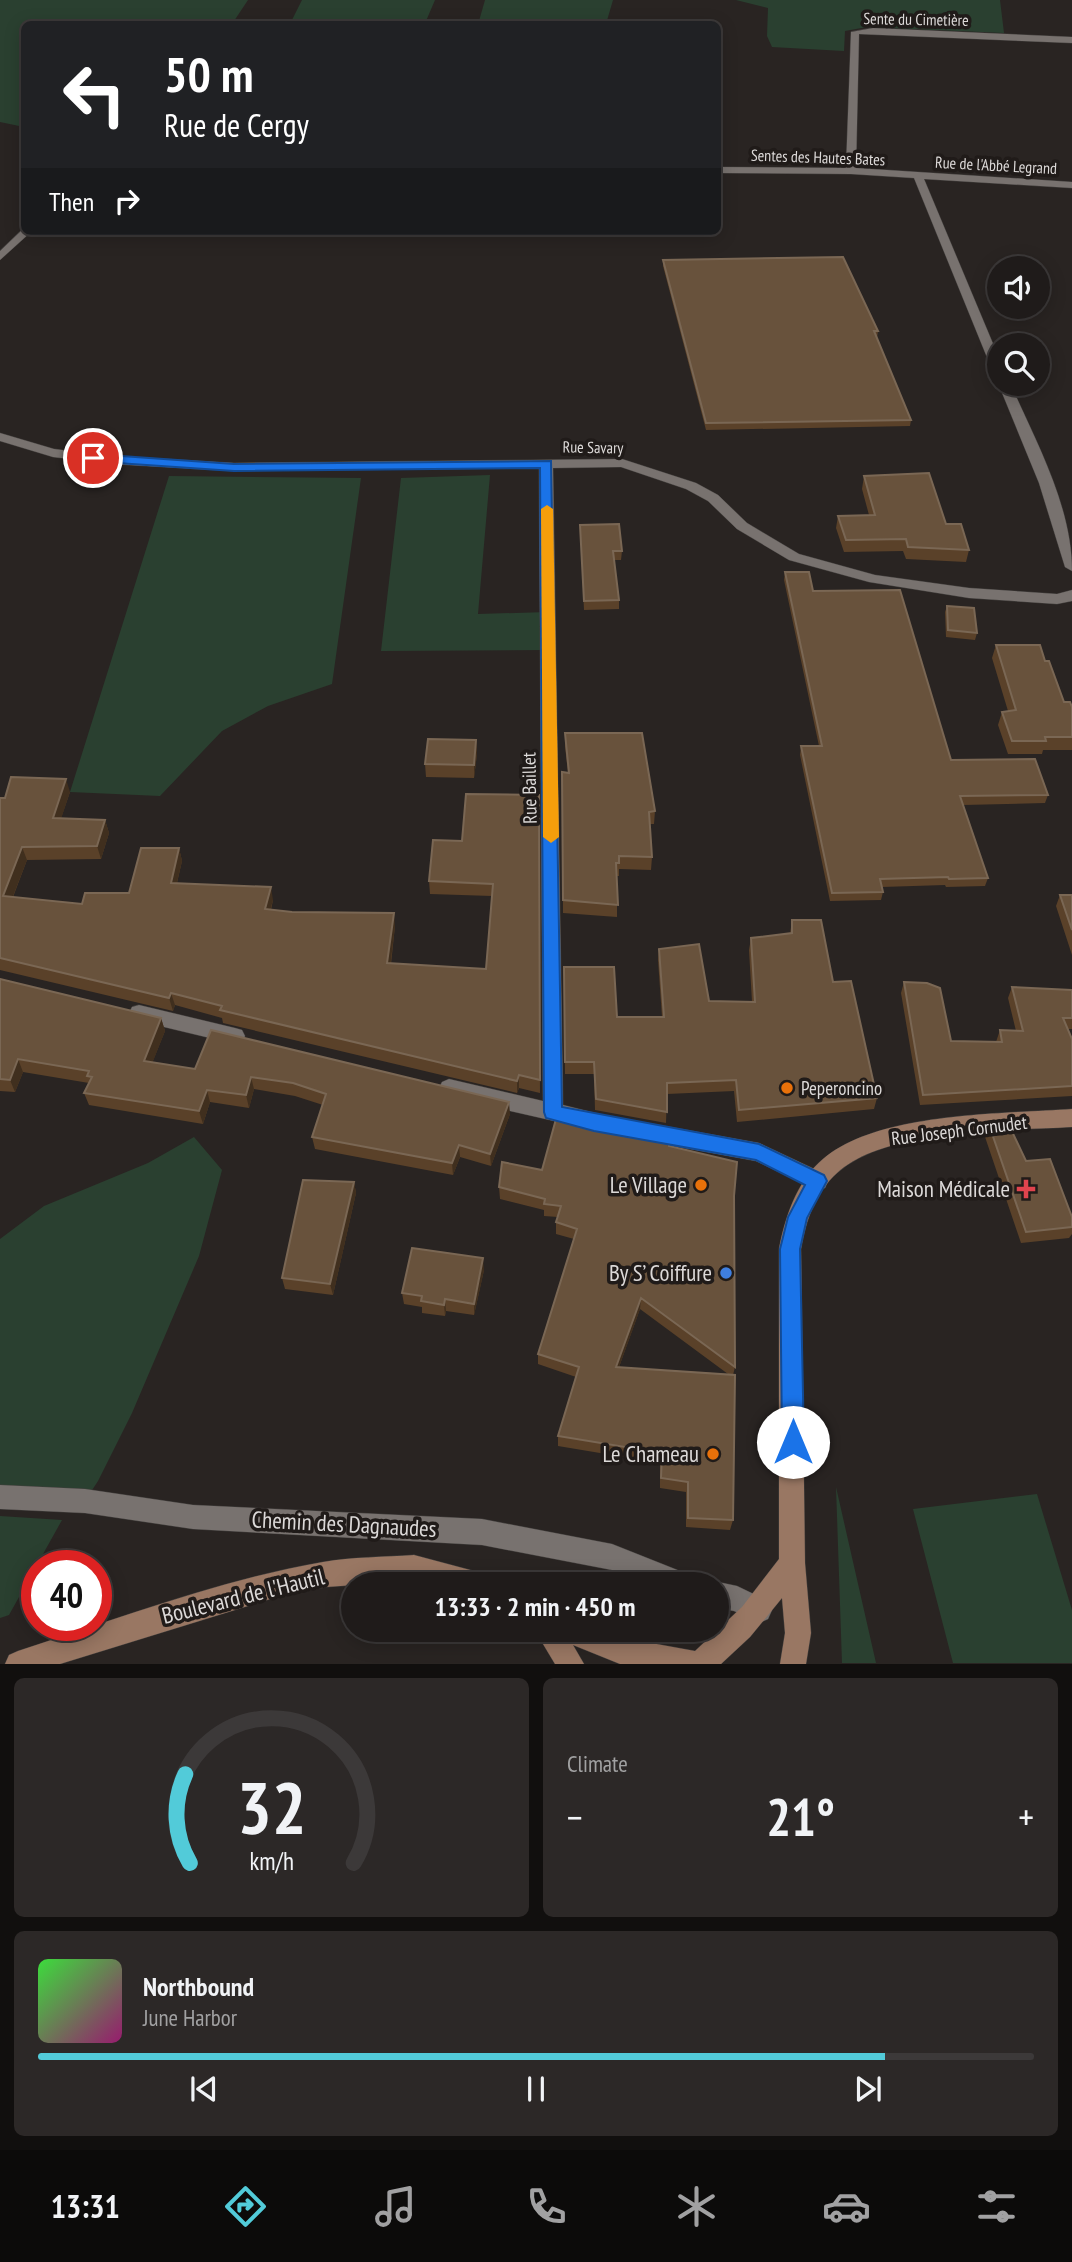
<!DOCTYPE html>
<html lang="en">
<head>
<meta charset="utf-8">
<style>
	:root { --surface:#1f1b1a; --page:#2c2827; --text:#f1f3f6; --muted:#a1a1a2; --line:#3c3939; --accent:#52cbd9 }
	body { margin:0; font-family:"PT Sans Narrow",sans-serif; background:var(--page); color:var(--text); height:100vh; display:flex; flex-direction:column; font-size:26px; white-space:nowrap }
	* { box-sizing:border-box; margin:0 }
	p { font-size:23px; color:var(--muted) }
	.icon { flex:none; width:38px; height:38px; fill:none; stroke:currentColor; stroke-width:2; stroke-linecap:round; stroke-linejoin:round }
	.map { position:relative; height:1664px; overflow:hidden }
	.side { display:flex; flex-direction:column; gap:14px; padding:14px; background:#110f0e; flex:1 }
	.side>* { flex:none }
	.top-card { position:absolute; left:21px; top:21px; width:700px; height:214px; border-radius:10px; box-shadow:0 4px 18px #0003,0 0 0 2px var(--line); background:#202124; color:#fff; overflow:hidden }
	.fabs { position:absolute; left:987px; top:256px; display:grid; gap:14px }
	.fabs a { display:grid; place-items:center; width:63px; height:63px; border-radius:50%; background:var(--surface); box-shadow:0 4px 18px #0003,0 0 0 2px var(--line); font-size:35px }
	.speed { position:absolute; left:21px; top:1550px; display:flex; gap:14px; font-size:35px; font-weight:700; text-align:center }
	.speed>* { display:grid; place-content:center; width:91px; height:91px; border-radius:50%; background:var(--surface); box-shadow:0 4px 18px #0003,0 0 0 2px var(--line); line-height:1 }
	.speed .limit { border:10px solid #d22; background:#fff; color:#111 }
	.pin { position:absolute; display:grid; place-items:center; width:60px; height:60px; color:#fff; margin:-30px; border:4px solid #fff; border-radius:50%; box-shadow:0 2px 7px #0007 }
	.me { position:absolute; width:77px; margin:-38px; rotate:0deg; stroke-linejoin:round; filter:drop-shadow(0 0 5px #0008) }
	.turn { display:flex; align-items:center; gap:24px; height:147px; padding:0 28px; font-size:32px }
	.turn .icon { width:91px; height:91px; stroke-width:2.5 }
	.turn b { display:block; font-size:49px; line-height:60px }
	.then { display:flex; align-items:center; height:66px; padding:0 28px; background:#0003; gap:14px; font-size:26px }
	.big { font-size:52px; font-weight:800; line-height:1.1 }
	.side .tile { flex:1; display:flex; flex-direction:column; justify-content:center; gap:10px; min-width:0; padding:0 24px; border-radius:10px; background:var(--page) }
	.side .dial { align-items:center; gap:0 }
	.dial svg { height:182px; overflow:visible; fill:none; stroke:var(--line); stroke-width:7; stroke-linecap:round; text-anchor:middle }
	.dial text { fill:var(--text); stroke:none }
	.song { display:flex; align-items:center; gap:21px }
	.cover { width:84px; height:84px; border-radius:10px; background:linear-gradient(135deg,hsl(120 70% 55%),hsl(320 70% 35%)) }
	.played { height:7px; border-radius:4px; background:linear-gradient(90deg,var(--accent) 85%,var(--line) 85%) }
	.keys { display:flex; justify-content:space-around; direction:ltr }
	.heat { display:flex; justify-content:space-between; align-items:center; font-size:38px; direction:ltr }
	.side .tiles { flex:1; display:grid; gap:14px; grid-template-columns:1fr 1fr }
	.tile:last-child { grid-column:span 2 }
	.trip { position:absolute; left:341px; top:1572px; width:388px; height:70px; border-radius:35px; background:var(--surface); box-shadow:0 4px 18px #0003,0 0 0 2px var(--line); font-weight:800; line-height:70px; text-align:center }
	.tabs { display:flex; height:112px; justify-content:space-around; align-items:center; background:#0c0b0a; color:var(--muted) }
	.tabs .icon { width:49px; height:49px }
	.tabs .active { color:var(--accent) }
	.tabs b { font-size:32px; color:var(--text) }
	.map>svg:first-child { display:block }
</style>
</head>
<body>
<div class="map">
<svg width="1072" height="1664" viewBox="0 0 1072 1664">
	<rect width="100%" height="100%" fill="#292422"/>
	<path fill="#2a4030" d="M0,0h248l-16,24h-208v103l-24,-5z
		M302,0h133l-9,21h53l6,-21h128l-7,24h-316z
		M736,0h264l4,33 -137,-6 -22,4 -1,20 -72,-4 -5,-11 1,-28z
		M490,475l-12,139 70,-2 1,38 -168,1 20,-173z
		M169,476l192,2 -29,206 -64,22 -46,25 -62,65 -90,-4z
		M194,1137l28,33 -23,86 -67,157 -34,68 -13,20 -85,-4v-258l44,-33 104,-43z
		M836,1487l40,176h-34z
		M1037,1494l35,116v53h-119l-40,-154z
		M0,1516l62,4 -53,95 -9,3z"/>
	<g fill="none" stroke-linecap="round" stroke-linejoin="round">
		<defs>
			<path id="street" d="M873,28l199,9v6l-213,-9 -3,134 216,14v6l-148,-9 75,179v18l-6,-4 -79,-194 -63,-4 -133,-1v-6l128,1 5,-136z
				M24,228v3h8l-32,29v-9z
				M999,381v2h11c26,59 62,123 62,188l-7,-4 -26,-84 -41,-100z
				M0,433l54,16 58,7 122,7 388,-4 74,24 22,12 29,28 52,31 76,21 94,13 88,6 15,-4v11l-15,3 -88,-6 -100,-16 -80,-22 -52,-31 -29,-28 -22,-12 -65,-22 -68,1 10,637 64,16 3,6 -3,6 -7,3 -171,-39 -7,-3 -3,-6 3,-6 7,-3 94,22 -4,-633 -305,3 -122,-7 -59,-7 -53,-16z
				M139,1005l96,23 7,2 3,6 -3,6 -7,2 -96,-23 -7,-2 -3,-6 3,-6z
				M647,1123l112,20 66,31 3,7 -3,7 -8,2 -61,-29 -109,-20 -7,-3 -3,-6 3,-6z
				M0,1485l85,4 108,16 289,14 130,25 78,31 4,9h-46l-36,-14 -130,-25 -289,-16 -108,-16 -85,-4z
				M718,1582l19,4 31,15 4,9 -4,9 -9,4 -25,-12 -16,-3v-24h-4z"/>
			<path id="secondary" d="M1072,1109v18c-64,4 -186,1 -235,46 -22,20 -31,47 -36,76l4,314 6,70 -5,31h-26l5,-31 -3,-35 -32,39 -29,27h-101l-47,-19 11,19h-29l-21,-35h65l19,8 77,14 47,-44 37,-48v-310c6,-32 18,-68 44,-90 55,-47 179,-45 249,-50z
				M414,1555l60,16 9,4 4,9h-62l-11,-3 -88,6 -46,9 -220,68h-55l4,-9 9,-4c100,-32 201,-71 305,-89 29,-5 61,-5 91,-7z"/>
		</defs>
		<use href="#street" stroke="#423f3d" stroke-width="1"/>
		<use href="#secondary" stroke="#423f3d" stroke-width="1"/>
		<use href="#street" fill="#78726f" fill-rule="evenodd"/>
		<use href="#secondary" fill="#997763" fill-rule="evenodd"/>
	</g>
	<path fill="#5a4129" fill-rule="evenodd" d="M663,260l215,71 -1,7 34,82 -1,6 -204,4 -43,-164z
		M864,476l82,48 23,26 -3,12 -60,-3 -3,-8 -59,1 -8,-24 2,-12 31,-1 -7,-26z
		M580,525l42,26 -1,9h-7l5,40v9l-35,1z
		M785,572l28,19 138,169 97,35 -3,8 -82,2 25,73 -3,8 -39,1 -1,-2 -63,2 1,5 -2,8 -51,1 -30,-146 1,-9h18l-35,-166z
		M947,606l30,27 -2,7 -29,-3 -1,-25z
		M996,645l49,16 19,41 8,5v43h-29l-1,4h-34l-10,-29 4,-13 6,-1 -16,-53z
		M565,733l90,78 -1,13h-4l2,33 -1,13 -32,-1v7h-2v41l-54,-4 -1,-141 6,1 -3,-27z
		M476,740l1,14 -3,24 -48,-1 -1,-13z
		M70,792l-9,26 44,2 4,13 -8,26 -74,1 -14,37 69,7 47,-11 50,-45 3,13 -5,22 96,17 -2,10 124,16 -4,38 95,5 6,-73 -62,-2 -1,-13 33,-40 77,-46 1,298 -21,-5 -2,5 -294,-70 -1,-5 -47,-13 -2,6 -173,-41v-172z
		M1060,895h12v60l-16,-49z
		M792,920l41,62 44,116 -3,11 -137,13 -3,-31 -67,3 -1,29 -71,-13 -1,-36h-29l-1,-95 53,38h45l-4,-57 1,-11 50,52 43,1 -3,-52 2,-12 39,-4z
		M0,979l161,39 4,13 -13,32 358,51 -19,52 -31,-9 -7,18 -138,-26 -3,-12 11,-32 -28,-9 -41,-7 -5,19 -39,-6 -7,22 -114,-19 -5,-12 5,-10 -66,-11 -8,20 -15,-1z
		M904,982l47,59 45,1 4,-12 16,1 -8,-33 4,-11 60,3v39h-4l4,10v57l-152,9 -19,-112z
		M988,1122l84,95v17l-3,4 -48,5 -37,-109z
		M669,1146l65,50 1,171 -2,8v145l-3,10 -44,-3v-35l-26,-4v-25l-102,-17v-10l18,-59 -38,-13v-10l36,-115 -18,-5v-12l2,-5 -14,-1v-6l-44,-11 -1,-12 43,-17zM640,1309l88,65 -109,-7z
		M354,1182l2,11 -23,102 -48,-6 -3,-11z
		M484,1270l-10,45 -28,-4 -1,5 -23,-3v-6l-18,-3 -2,-11z"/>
	<path fill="#402f1e" d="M476,740l1,14 -3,24v-13z
		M66,779l4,13 -13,39 -4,-13z
		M105,820l4,13 -8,26 -4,-13z
		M22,847l5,13 -19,49 -5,-13z
		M179,848l3,13 -8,34 -3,-12z
		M271,887l2,13 -6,22 -2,-13z
		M394,913l1,13 -6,50 -2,-13z
		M171,993l4,12 -2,6 -4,-13z
		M161,1018l4,13 -17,43 -4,-13z
		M18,1059l5,13 -8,20 -5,-12z
		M519,1075v13l-2,5v-12z
		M251,1077l3,12 -5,19 -3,-13z
		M207,1090l3,12 -7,22 -4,-13z
		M509,1102l1,12 -19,52 -1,-12z
		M459,1145l1,12 -7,18 -1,-12z
		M354,1182l2,11 -23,102 -3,-11z
		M483,1258l1,12 -10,45v-11z
		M641,1298l-1,11 -25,69 1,-11z
		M445,1299l1,12 -1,5 -1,-11z"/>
	<path fill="#68523c" stroke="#7a6754" stroke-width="2" d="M843,257l35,74h-4l37,89 -205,3 -43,-163z
		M929,473l17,51h15l8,26 -61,-3 -2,-8 -60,1 -8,-24 37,-1 -11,-39z
		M619,524l3,27h-9l6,49 -35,1 -4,-76z
		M785,572h24l4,19 87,-1 51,170 84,-1 13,36 -88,1 28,82 -39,1 -1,-2 -68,2 3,13 -51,1 -31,-147h21z
		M947,606l27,2 3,25 -29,-3z
		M996,645h44l5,16h4l15,41h6l2,5v30h-27l1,4h-34l-10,-29 14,-2z
		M565,733h77l13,78 -6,1 3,45 -33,-1v7h-3l2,42 -55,-5 -1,-128 7,1z
		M428,739l48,1 -2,25 -49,-1z
		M11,777l55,2 -13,39 52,2 -8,26 -75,1 -19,49 79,8 3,-11h44l12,-45h38l-8,35 100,4 -6,22 27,3 102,1 -7,50 99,6 7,-85 -64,-3 4,-41 29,1 4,-47 73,1 1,285 -21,-5 -2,6 -297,-71 2,-4 -51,-13 -2,5 -169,-40v-160h5z
		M1060,895h12v35z
		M792,920h29l12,62 18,-1 26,117 -138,12 -3,-30 -69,3v29l-71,-13 -2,-37h-29l-1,-95h50l3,50h47l-5,-68 40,-5 10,57 46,1 -4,-64 41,-5z
		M0,979l161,39 -17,43 51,8 16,-39 298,72 -19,52 -31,-9 -7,18 -140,-26 14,-43 -33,-11 -42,-6 -5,18 -39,-5 -8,21 -115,-18 8,-16 -5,-1 2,-5 -71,-12 -8,21 -10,-1z
		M904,982l23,1 13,5 11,53 51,1 -2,-12 23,1 -11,-44 60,3v28h-9l9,21v47l-149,9z
		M556,1119l41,9v-5l72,13v10l68,16 -3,34 1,171 -94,-69 -25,69 119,8 -2,145 -45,-2v-36l-27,-4 1,-25 -104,-17 21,-69 -41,-13 39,-125 -21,-7 5,-16 -17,-2 1,-5 -46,-12 3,-25 40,8z
		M1007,1121l19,40 24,-2 22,58v10l-46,5 -38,-110z
		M303,1180l51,2 -24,102 -48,-6z
		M412,1248l71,10 -9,46 -29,-5 -1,6 -23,-4 1,-5 -20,-3z"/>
	<path fill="#1a73e8" stroke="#114b97" stroke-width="2" d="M93,454l141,10 317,-3 11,646 197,37 65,31 3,6 -20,37 -7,31 4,193 -4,8 -7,3 -8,-3 -3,-8 -2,-193 8,-32 17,-32 -49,-25 -162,-29 -48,-13 -2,-6 -4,-644 -306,3 -146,-10 -2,-3z"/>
	<path fill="#f59e0b" d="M547,505l6,4 6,328 -8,6 -8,-6 -2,-328z"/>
	<g fill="#e8710a" stroke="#201b19" stroke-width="2.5">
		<circle cx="787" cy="1088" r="7"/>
		<circle cx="701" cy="1185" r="7"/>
		<circle cx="713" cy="1454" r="7"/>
	</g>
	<path fill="#e0444e" stroke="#201b19" stroke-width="2.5" d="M1022.5 1178.5h7v7h7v7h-7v7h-7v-7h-7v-7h7z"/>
	<circle fill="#3f7fe0" stroke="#201b19" stroke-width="2.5" cx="726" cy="1273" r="7"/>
	<g text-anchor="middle" stroke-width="7" stroke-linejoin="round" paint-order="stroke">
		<g font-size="16" fill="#dcd9d8" stroke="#201b19">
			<text transform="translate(916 19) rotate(1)" y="6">Sente du Cimetière</text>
			<text transform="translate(818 157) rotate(2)" y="6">Sentes des Hautes Bates</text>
			<text transform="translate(996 165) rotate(3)" y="6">Rue de l'Abbé Legrand</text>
			<text transform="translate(593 447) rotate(1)" y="6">Rue Savary</text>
		</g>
		<g font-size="19" fill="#dcd9d8" stroke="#201b19">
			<text transform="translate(529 788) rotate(-91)" y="7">Rue Baillet</text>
			<text transform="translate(959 1130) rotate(-7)" y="7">Rue Joseph Cornudet</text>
		</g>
		<g font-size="19" fill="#dcd9d8" stroke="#201b19" text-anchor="start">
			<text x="801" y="1095">Peperoncino</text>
		</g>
		<g font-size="23" fill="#dcd9d8" stroke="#201b19" text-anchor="end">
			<text x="687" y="1193">Le Village</text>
			<text x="1010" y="1197">Maison Médicale</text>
			<text x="712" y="1281">By S’ Coiffure</text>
			<text x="699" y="1462">Le Chameau</text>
		</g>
		<g font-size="23" fill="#dcd9d8" stroke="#201b19">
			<text transform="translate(344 1524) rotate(3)" y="8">Chemin des Dagnaudes</text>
			<text transform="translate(243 1596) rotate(-14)" y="8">Boulevard de l'Hautil</text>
		</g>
	</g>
</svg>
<div class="fabs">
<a><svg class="icon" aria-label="sound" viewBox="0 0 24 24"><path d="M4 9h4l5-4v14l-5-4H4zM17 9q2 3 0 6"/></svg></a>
<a><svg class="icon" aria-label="search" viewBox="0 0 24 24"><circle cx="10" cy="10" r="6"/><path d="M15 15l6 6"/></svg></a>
</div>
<div class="speed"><div class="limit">40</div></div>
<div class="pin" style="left:93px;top:458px;background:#d93025"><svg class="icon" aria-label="arrive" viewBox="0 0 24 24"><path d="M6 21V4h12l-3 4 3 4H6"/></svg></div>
<svg class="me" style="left:793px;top:1442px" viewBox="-20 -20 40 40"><circle r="19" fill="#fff"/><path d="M0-13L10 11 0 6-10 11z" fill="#1a73e8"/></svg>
<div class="trip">13:33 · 2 min · 450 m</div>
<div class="top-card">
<div class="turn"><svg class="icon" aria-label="left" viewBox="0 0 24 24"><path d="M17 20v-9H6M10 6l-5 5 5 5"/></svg><div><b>50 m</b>Rue de Cergy</div></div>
<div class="then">Then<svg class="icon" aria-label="right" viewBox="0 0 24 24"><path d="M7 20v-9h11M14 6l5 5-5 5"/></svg></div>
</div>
</div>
<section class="side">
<div class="tiles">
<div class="tile dial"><svg viewBox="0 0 100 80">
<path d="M14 69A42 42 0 1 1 86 69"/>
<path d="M14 69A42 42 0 0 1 12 30" stroke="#52cbd9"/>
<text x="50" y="56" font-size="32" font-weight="700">32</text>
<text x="50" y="72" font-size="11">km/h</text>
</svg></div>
<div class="tile"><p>Climate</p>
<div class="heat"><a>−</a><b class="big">21°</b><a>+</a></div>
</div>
<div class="tile">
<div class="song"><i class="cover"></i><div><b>Northbound</b><p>June Harbor</p></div></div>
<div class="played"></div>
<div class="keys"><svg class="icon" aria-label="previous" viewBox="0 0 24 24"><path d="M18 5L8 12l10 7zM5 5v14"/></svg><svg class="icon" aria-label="pause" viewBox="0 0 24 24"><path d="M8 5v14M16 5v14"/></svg><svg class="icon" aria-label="next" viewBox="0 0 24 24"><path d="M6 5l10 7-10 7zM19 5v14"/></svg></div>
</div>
</div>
</section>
<nav class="tabs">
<b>13:31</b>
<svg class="icon active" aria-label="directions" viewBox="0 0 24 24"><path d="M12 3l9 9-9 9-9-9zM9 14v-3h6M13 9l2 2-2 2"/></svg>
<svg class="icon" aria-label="music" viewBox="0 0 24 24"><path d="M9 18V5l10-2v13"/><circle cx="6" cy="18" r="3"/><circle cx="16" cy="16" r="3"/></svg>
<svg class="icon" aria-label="phone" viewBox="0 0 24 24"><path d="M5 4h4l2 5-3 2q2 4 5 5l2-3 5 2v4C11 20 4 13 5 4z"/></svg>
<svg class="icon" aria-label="climate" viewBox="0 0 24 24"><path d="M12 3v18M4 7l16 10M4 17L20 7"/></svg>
<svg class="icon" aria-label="car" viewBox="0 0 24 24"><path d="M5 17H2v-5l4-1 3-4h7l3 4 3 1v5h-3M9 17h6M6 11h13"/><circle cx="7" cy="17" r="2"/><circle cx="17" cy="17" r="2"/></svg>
<svg class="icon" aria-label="filters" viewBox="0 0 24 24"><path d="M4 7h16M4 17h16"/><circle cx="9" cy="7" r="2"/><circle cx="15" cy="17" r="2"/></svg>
</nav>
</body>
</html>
